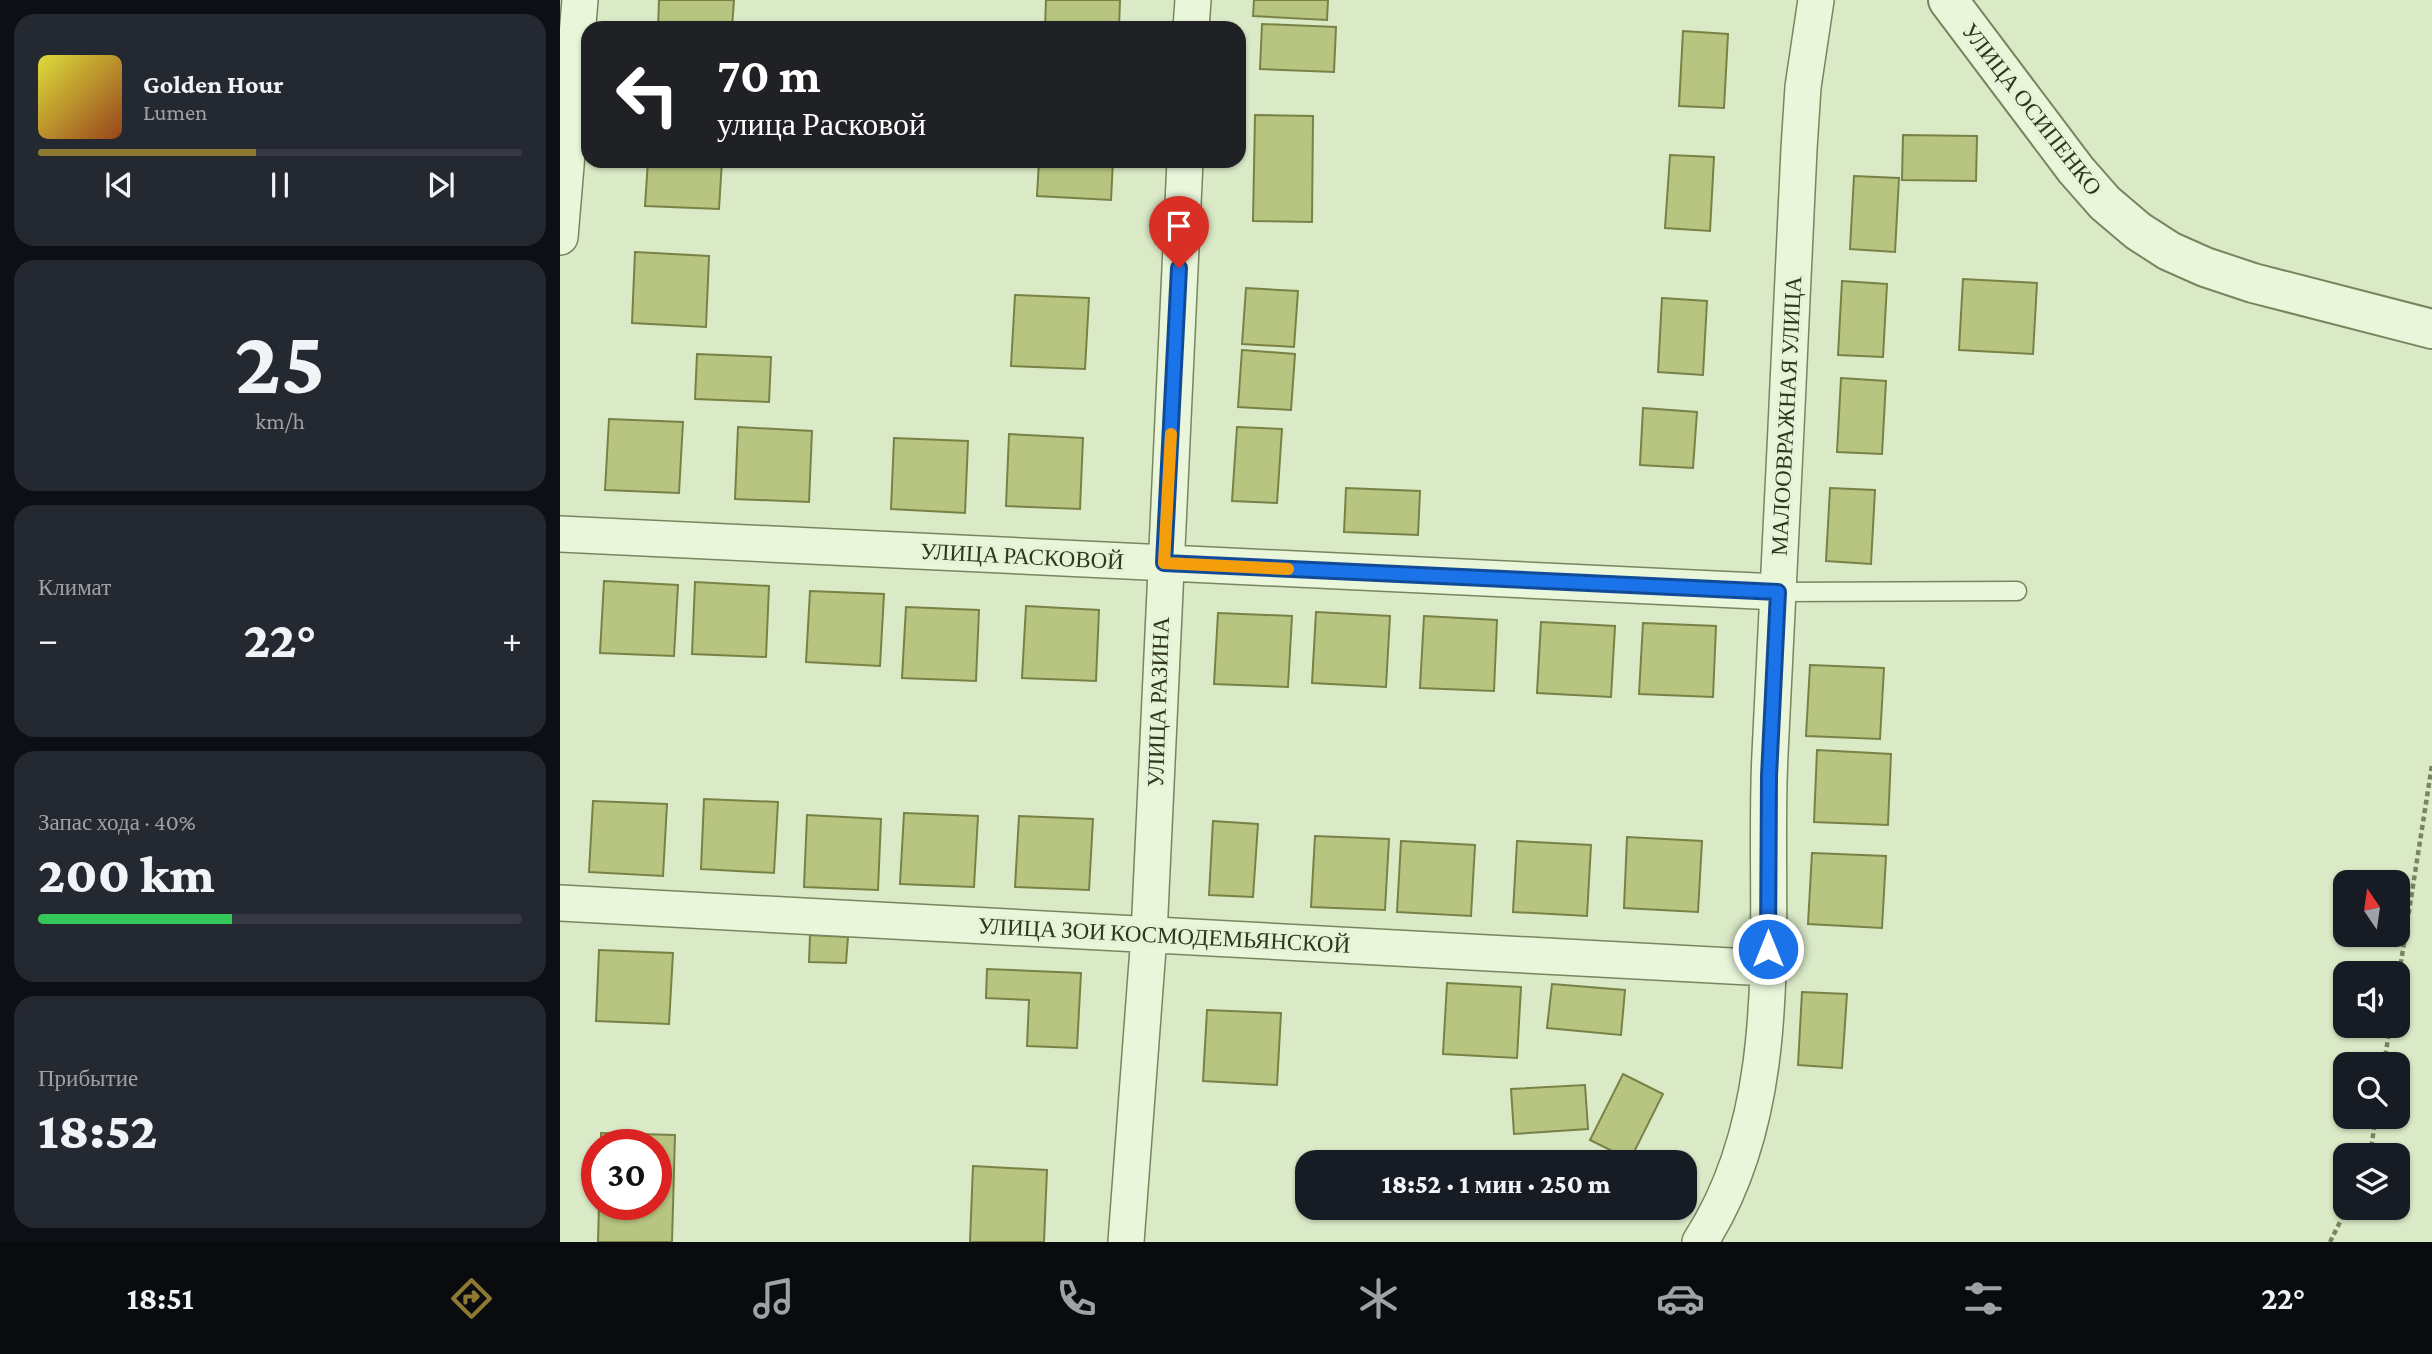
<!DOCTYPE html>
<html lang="ru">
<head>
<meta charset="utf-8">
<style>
	:root { --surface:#171b24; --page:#242831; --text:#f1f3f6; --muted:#9ea1a6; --line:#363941; --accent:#8e7933 }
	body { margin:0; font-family:"Crimson Pro",serif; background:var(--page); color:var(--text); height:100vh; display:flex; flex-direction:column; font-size:26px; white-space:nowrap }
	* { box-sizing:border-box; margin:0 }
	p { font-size:23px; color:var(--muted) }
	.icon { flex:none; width:38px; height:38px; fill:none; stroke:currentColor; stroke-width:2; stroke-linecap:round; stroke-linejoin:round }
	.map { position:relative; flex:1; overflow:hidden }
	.drawer { display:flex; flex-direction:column; gap:14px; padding:14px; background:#0d0f14; width:560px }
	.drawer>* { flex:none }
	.top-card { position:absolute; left:21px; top:21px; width:665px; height:147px; border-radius:21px; box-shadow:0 2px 5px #0004; background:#202124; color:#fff; overflow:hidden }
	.needle { width:46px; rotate:347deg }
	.fabs { position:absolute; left:1773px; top:870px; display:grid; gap:14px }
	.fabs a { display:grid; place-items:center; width:77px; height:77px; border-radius:14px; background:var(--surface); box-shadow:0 2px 5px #0004; font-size:35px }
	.speed { position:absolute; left:21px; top:1129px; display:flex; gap:14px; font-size:35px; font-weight:700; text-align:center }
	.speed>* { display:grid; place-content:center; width:91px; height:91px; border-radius:50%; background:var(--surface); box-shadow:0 2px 5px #0004; line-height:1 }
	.speed .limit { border:10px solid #d22; background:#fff; color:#111 }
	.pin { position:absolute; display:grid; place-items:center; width:60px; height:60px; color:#fff; margin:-72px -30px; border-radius:50% 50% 50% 0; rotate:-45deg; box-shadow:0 0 7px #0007 }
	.pin .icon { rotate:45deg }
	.me { position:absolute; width:77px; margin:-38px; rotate:0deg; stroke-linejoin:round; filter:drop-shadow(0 0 5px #0008) }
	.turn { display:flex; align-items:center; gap:24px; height:147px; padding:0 21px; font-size:32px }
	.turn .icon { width:91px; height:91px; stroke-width:2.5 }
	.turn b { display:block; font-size:49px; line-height:60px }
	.big { font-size:52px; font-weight:800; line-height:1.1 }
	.drawer .widget { flex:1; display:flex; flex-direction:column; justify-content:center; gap:10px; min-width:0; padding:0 24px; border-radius:21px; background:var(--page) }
	.drawer .dial { align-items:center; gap:0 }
	.dial b { font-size:91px; line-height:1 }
	.song { display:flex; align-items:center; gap:21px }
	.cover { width:84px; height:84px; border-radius:10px; background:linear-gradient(135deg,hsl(60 70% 55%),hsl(20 70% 35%)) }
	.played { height:7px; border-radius:4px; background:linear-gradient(90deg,var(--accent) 45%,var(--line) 45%) }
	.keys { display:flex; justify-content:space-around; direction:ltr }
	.heat { display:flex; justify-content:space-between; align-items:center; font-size:38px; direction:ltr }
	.charge { height:10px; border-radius:5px; background:linear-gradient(90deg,#34c759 40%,var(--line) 0) }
	.trip { position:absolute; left:735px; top:1150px; width:402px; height:70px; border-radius:21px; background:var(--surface); box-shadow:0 2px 5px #0004; font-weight:800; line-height:70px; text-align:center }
	.tabs { display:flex; height:112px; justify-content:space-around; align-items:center; background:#090b0e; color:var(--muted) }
	.tabs .icon { width:49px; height:49px }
	.tabs .selected { color:var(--accent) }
	.tabs b { font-size:32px; color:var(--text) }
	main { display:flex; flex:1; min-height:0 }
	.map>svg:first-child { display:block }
</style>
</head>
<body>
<main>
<section class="drawer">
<div class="widget">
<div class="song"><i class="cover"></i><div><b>Golden Hour</b><p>Lumen</p></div></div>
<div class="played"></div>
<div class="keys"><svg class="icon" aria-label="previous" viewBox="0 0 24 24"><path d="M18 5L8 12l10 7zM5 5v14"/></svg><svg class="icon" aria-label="pause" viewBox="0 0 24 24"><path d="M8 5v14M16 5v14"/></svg><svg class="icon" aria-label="next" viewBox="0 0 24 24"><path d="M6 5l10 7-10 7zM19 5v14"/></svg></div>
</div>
<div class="widget dial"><b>25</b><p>km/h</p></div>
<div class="widget"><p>Климат</p>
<div class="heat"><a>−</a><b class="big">22°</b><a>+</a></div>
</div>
<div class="widget"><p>Запас хода · 40%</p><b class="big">200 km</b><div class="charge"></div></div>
<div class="widget"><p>Прибытие</p><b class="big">18:52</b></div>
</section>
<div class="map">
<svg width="1872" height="1242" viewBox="0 0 1872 1242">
	<rect width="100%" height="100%" fill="#daeac7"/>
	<path fill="#b8c580" stroke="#788246" stroke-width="2" d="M99,0h75l-2,28h-74z
		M486,0h74l-1,28h-74z
		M694,0h74l-1,20 -74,-4z
		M702,24l74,3 -2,45 -74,-3z
		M1123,31l45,3 -4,74 -45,-2z
		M695,115l58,1 -1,106 -59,-1z
		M1343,135l74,1 -1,45 -74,-1z
		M1110,155l44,2 -4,74 -45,-3z
		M88,161h74l-3,48 -74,-3z
		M479,161h74l-2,39 -74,-4z
		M1294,176l45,2 -4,74 -45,-3z
		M75,252l74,4 -3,71 -74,-4z
		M1403,279l74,4 -4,71 -74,-4z
		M1282,281l45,3 -4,73 -45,-2z
		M686,288l52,3 -4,56 -52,-3z
		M455,295l74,3 -4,71 -74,-3z
		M1102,298l45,3 -4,74 -45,-3z
		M682,350l53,4 -4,56 -53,-3z
		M137,354l74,3 -2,45 -74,-3z
		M1281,378l45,3 -4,73 -45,-2z
		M1083,408l54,4 -4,56 -53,-3z
		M49,419l74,3 -4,71 -74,-3z
		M178,427l74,4 -3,71 -74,-3z
		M677,427l45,2 -5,74 -45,-2z
		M449,434l74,4 -3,71 -74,-3z
		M334,438l74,3 -3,72 -74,-4z
		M786,488l74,3 -2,44 -74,-3z
		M1270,488l45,2 -4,74 -45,-3z
		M44,581l74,4 -4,71 -74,-3z
		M135,582l74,4 -3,71 -74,-3z
		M250,591l74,3 -4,72 -74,-4z
		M466,606l73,4 -3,71 -74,-3z
		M346,607l73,3 -3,71 -74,-3z
		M756,612l74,4 -4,71 -74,-4z
		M658,613l74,3 -4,71 -74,-3z
		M864,616l73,4 -3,71 -74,-3z
		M981,622l74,4 -4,71 -74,-4z
		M1083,623l73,3 -3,71 -74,-3z
		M1250,665l74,3 -4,71 -74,-3z
		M1257,750l74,4 -3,71 -74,-3z
		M144,799l74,3 -4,71 -73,-4z
		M33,801l74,3 -4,72 -74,-4z
		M344,813l74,3 -4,71 -74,-3z
		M247,815l74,4 -3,71 -74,-3z
		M459,816l74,3 -4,71 -74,-3z
		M653,821l45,3 -5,73 -44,-2z
		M755,836l74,3 -4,71 -74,-3z
		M1067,837l75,4 -4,71 -74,-4z
		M841,841l74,4 -4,71 -74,-4z
		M957,841l74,4 -4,71 -74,-4z
		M1252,853l74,3 -4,72 -74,-4z
		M250,935l38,2 -2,26 -37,-1z
		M39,950l74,3 -4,71 -73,-3z
		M427,969l94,4 -4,75 -50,-2 2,-46 -43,-2z
		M887,983l74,4 -4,71 -74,-4z
		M992,984l73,6 -4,45 -74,-7z
		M1242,992l45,2 -5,74 -44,-3z
		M647,1010l74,3 -4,72 -74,-4z
		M1063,1074l40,20 -33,66 -40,-20z
		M1025,1085l3,44 -74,5 -3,-45z
		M41,1133l74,2 -3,107h-74l1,-38h57v-60h-55z
		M413,1166l74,4 -3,72h-74z"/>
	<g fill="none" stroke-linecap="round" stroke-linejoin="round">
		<defs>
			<path id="service" d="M1218,592l239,-1"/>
			<path id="minor" d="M631,28l2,-28
				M0,237l20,-237
				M0,534l1218,58
				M0,903l1208,65
				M566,1242l23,-307 36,-774
				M1140,1242c92,-142 62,-328 70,-488 10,-202 20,-403 29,-605l4,-62 13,-87"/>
			<path id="tertiary" d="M1388,0l128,170 29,33 33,28 31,20 36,16 48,16 179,46"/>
		</defs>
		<use href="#service" stroke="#79855e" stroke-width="21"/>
		<use href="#minor" stroke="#79855e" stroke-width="38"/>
		<use href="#tertiary" stroke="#79855e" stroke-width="42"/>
		<path stroke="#79855e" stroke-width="4.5" stroke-dasharray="5 3.5" stroke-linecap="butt" d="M1838,981l34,-216
			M1824,1064l6,-38
			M1810,1155l6,-39
			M1770,1242l17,-34"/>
		<use href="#service" stroke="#e9f6da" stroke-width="18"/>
		<use href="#minor" stroke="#e9f6da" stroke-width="35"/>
		<use href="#tertiary" stroke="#e9f6da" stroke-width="38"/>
	</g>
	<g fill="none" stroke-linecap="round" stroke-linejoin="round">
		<defs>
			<path id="route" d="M619,268l-15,295 614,29 -9,184 -1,173"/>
		</defs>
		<use href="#route" stroke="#114b97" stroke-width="18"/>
		<use href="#route" stroke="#1a73e8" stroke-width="12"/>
		<path stroke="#f59e0b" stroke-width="12" d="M611,434l-7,129 124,6"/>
	</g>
	<g text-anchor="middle" stroke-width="7" stroke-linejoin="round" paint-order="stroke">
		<g font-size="23" fill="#313620" stroke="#e5f3d6">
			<text transform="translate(1472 109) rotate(52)" y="8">УЛИЦА ОСИПЕНКО</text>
			<text transform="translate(1226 416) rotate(-87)" y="8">МАЛООВРАЖНАЯ УЛИЦА</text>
			<text transform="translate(462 556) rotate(3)" y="8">УЛИЦА РАСКОВОЙ</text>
			<text transform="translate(598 702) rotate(-88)" y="8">УЛИЦА РАЗИНА</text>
			<text transform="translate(604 935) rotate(3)" y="8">УЛИЦА ЗОИ КОСМОДЕМЬЯНСКОЙ</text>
		</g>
	</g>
</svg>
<div class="fabs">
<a><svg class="needle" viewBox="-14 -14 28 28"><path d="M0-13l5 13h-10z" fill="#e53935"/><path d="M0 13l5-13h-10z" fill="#9ea1a6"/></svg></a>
<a><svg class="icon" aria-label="sound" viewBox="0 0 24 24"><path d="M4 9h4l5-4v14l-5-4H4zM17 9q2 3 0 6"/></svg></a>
<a><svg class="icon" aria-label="search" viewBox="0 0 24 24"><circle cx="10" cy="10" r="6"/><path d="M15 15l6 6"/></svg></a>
<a><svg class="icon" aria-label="layers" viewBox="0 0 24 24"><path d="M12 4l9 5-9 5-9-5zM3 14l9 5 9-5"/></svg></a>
</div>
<div class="speed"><div class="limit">30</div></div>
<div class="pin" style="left:619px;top:268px;background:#d93025"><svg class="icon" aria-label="arrive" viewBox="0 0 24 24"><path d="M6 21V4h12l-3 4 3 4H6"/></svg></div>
<svg class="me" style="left:1208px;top:949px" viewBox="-20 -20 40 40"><circle r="17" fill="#1a73e8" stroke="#fff" stroke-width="3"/><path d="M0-11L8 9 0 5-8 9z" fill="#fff"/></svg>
<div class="trip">18:52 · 1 мин · 250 m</div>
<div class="top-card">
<div class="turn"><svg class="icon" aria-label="left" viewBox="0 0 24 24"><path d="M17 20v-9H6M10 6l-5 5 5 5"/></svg><div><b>70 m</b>улица Расковой</div></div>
</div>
</div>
</main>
<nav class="tabs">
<b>18:51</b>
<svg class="icon selected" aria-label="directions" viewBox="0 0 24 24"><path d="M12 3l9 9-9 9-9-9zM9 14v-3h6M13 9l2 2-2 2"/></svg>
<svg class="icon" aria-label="music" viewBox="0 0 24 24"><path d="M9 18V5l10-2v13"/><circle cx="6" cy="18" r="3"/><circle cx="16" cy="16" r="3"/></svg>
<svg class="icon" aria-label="phone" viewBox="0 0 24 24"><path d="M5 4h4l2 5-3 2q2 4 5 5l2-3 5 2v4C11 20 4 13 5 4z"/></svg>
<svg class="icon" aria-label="climate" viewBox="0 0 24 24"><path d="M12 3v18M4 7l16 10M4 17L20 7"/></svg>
<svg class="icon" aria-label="car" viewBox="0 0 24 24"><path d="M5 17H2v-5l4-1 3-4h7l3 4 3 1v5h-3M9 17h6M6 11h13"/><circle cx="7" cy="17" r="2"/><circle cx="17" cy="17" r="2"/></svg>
<svg class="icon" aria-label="filters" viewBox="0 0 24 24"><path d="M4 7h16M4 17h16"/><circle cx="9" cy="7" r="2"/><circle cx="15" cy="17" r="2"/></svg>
<b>22°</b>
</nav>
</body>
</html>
